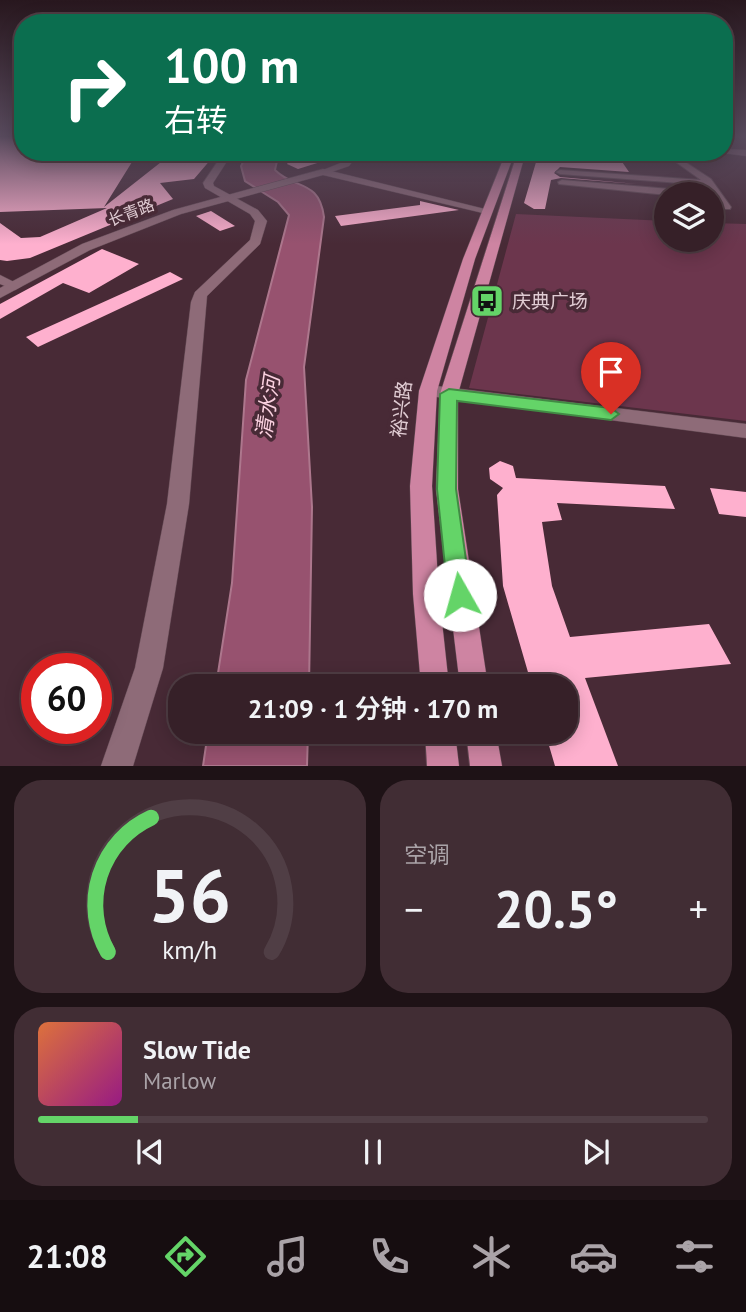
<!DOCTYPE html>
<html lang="zh">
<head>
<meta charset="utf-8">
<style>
	:root { --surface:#362028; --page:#412d34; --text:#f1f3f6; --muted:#aaa3a8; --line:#503e45; --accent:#64d468 }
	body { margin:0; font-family:"PT Sans","Noto Sans SC",sans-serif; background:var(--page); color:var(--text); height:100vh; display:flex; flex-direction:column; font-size:26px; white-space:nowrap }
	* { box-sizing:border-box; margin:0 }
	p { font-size:23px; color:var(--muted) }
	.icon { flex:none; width:38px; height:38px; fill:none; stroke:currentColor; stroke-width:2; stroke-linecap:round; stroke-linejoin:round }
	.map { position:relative; height:766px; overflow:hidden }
	.drawer { display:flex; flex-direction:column; gap:14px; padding:14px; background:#1e1216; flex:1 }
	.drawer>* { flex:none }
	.top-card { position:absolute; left:14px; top:14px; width:719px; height:147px; border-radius:28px; box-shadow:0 4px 18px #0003,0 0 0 2px var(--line); background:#0b6e4f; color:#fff; overflow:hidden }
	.tools { position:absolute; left:654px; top:182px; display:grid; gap:14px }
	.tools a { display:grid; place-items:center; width:70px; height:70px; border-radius:50%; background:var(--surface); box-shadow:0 4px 18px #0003,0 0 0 2px var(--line); font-size:35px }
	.speed { position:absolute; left:21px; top:653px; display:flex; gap:14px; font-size:35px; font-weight:700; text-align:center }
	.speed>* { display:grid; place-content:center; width:91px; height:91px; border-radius:50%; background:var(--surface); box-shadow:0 4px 18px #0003,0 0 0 2px var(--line); line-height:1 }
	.speed .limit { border:10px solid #d22; background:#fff; color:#111 }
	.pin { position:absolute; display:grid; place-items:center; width:60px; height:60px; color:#fff; margin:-72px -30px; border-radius:50% 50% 50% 0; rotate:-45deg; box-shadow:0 0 7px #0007 }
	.pin .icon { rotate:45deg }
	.me { position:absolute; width:77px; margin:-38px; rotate:353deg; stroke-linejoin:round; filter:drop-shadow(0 0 5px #0008) }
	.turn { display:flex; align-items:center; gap:24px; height:147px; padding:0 35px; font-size:32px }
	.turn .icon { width:91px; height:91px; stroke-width:2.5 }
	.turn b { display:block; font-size:49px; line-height:60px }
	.big { font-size:52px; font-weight:600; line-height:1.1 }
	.drawer .tile { flex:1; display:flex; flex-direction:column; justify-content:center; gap:10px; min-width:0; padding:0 24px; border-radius:28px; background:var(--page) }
	.drawer .dial { align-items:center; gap:0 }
	.dial svg { height:182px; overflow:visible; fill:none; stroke:var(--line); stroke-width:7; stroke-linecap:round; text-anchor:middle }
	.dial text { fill:var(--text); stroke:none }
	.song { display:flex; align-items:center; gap:21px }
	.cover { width:84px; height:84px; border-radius:10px; background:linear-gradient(135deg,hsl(20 70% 55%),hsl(310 70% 35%)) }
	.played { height:7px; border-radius:4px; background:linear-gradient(90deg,var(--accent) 15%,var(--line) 15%) }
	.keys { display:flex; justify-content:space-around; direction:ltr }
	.heat { display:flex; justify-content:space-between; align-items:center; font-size:38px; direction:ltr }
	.drawer .tiles { flex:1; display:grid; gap:14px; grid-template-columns:1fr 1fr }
	.tile:last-child { grid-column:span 2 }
	.trip { position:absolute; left:168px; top:674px; width:410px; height:70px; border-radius:28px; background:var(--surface); box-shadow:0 4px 18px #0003,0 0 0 2px var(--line); font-weight:600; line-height:70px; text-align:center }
	.tab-bar { display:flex; height:112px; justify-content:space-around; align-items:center; background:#160d10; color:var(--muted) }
	.tab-bar .icon { width:49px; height:49px }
	.tab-bar .active { color:var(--accent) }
	.tab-bar b { font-size:32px; color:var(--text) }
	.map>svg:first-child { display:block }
</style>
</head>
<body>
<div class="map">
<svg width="746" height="766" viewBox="0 0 746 766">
	<rect width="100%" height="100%" fill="#482a36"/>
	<path fill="#6c364d" d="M516,214l151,7v19h45v-17l34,1v197l-277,-33z"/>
	<path fill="#97526f" stroke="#ad778d" stroke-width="2" d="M248,152h31l-4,18c20,20 44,9 49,47l-20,150 8,140 -3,179h-93l16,-103 14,-203 43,-165 -11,-13 -33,-21 -4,-15z
		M208,732h100l-1,34h-104z"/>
	<path fill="#feb0ce" d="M0,137h23v15h94v10h15l-28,45 66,-52 42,3 -18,21 -34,4 13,16 -143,59 -23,3 -7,-1v-37l21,15 19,-1 67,-29 -107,4z
		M295,152h48v3l-45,14 -11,-5z
		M539,152l77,1 13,19 -69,-5 -6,6 6,4 77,7 -76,-6 -10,2 -6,29h-11l-10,-6z
		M420,201l39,9 -118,16 -6,-10 85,-11z
		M211,211l24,15 -15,5 -24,-15z
		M102,249l37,15 -50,29 -26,-10 -63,36v-15z
		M170,272l13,7 -145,68 -12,-10z
		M500,461l13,5 3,12 149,8 10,23 -118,-6 5,17 -20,2 10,64 18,51 139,-13 22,40 -146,14 33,88h-63l-10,-34h20v-46h-33l-29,-100 -6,-91 6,-7 -13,-9 -1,-11z
		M710,488l36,4v25l-27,-3z"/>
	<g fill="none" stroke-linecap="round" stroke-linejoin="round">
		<defs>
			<path id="minor" d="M662,152h8l41,27 20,28 -1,2h-18v-6l8,1 -13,-19 -147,-11 -4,-2 4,-2 141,10z
				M562,180l132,11 4,3 -31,1 -108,-11 -1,-2z"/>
			<path id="tertiary" d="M724,149l22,1v6l-31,-4h9z
				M224,152h9l-20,31 1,3 44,24 9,11 -7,23 -53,52 -18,208 -26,164 -30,98h-32l34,-98 32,-164 24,-202 4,-10 55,-52 5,-19 -5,-7 -45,-26 -2,-5z
				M351,152h9l-11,14 -26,9 -5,-3 25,-10z
				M0,275l22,11 -7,4 -15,-6z
				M428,385l318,39v14l-324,-43 -3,-4 3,-4z"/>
			<path id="secondary" d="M323,169l170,42 -6,3 -164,-39 -142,39 -91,36 -90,48v-10l82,-44 91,-34z"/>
			<path id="primary" d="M506,152h9l-40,107 -38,132 -5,95 7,108 10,92h-28l-8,-92 -3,-108 9,-95 44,-132z
				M515,160l8,2 -65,232v95l30,197h-28l-24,-197 4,-95z
				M425,732h30l4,34h-32z
				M466,732h30l6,34h-32z"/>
		</defs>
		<use href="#minor" stroke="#634a54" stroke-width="2"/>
		<use href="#tertiary" stroke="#634a54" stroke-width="1"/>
		<use href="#secondary" stroke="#634a54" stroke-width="1"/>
		<use href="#primary" stroke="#634a54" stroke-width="1"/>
		<use href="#minor" fill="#8e6b78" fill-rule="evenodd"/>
		<use href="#tertiary" fill="#8e6b78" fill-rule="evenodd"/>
		<use href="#secondary" fill="#8e6b78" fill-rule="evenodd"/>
		<use href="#primary" fill="#ce84a2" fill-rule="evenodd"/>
	</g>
	<linearGradient id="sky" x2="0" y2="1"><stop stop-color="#28171e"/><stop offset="0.56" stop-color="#584a5d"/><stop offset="1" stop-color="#584a5d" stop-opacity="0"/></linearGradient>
	<rect width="746" height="244" fill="url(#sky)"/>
	<path fill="#64d468" stroke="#418a44" stroke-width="2" d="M449,389l162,19 8,6 -8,6 -154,-19 -1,88 15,106 -3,7 -8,4 -8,-4 -4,-7 -11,-106 3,-95z"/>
	<defs>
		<symbol id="bus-square" viewBox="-11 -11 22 22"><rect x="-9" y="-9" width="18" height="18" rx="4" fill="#64d468" stroke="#482a36"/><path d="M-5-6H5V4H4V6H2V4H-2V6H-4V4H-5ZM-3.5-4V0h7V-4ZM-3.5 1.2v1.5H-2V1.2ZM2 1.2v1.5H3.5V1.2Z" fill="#111"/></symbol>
	</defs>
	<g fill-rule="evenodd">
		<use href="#bus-square" x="468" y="282" width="38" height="38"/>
	</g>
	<g text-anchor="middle" stroke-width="7" stroke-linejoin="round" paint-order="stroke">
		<g font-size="16" fill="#e0ccd3" stroke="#482a36">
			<text transform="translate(131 212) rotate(-21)" y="6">长青路</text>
		</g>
		<g font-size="19" fill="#e0ccd3" stroke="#482a36" text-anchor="start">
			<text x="512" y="308">庆典广场</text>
		</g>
		<g font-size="19" fill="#e0ccd3" stroke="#482a36">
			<text transform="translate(401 409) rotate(-83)" y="7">裕兴路</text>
		</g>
		<g font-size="21" font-style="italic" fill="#fbd1e0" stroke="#482a36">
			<text transform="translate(268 407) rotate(-82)" y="7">清水河</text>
		</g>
	</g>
</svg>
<div class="tools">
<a><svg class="icon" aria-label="layers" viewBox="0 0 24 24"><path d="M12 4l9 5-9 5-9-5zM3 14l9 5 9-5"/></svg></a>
</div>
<div class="speed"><div class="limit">60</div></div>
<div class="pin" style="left:611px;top:414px;background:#d93025"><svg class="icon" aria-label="arrive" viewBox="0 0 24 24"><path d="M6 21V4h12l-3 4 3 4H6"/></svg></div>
<svg class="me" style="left:460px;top:595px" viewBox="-20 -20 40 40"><circle r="19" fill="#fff"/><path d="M0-13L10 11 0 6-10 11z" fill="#64d468"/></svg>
<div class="trip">21:09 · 1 分钟 · 170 m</div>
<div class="top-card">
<div class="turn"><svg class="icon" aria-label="right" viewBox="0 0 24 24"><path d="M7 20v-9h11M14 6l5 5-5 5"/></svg><div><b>100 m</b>右转</div></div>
</div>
</div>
<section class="drawer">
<div class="tiles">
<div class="tile dial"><svg viewBox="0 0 100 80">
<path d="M14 69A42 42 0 1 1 86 69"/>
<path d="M14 69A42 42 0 0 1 33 10" stroke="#64d468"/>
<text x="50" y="56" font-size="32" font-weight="700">56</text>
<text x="50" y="72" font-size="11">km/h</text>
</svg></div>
<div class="tile"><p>空调</p>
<div class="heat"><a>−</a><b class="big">20.5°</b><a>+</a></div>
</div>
<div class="tile">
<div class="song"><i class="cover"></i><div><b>Slow Tide</b><p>Marlow</p></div></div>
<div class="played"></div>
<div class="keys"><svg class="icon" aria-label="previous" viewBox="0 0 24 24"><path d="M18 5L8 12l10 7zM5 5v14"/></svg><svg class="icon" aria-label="pause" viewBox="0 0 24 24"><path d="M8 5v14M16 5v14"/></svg><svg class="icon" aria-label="next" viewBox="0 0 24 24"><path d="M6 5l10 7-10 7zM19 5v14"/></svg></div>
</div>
</div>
</section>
<nav class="tab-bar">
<b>21:08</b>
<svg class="icon active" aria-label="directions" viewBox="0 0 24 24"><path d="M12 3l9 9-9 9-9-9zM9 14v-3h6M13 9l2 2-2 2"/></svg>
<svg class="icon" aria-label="music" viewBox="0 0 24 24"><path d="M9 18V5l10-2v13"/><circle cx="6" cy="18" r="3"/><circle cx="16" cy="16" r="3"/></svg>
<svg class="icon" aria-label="phone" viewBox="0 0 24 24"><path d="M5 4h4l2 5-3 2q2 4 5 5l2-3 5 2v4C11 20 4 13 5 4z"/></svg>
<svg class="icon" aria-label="climate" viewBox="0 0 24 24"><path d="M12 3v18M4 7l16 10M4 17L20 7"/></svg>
<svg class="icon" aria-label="car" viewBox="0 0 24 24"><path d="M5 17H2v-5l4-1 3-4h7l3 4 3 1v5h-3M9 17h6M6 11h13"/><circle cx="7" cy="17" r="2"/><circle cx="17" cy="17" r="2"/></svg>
<svg class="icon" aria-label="filters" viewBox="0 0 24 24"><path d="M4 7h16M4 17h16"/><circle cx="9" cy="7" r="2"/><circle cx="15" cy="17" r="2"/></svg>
</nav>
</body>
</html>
